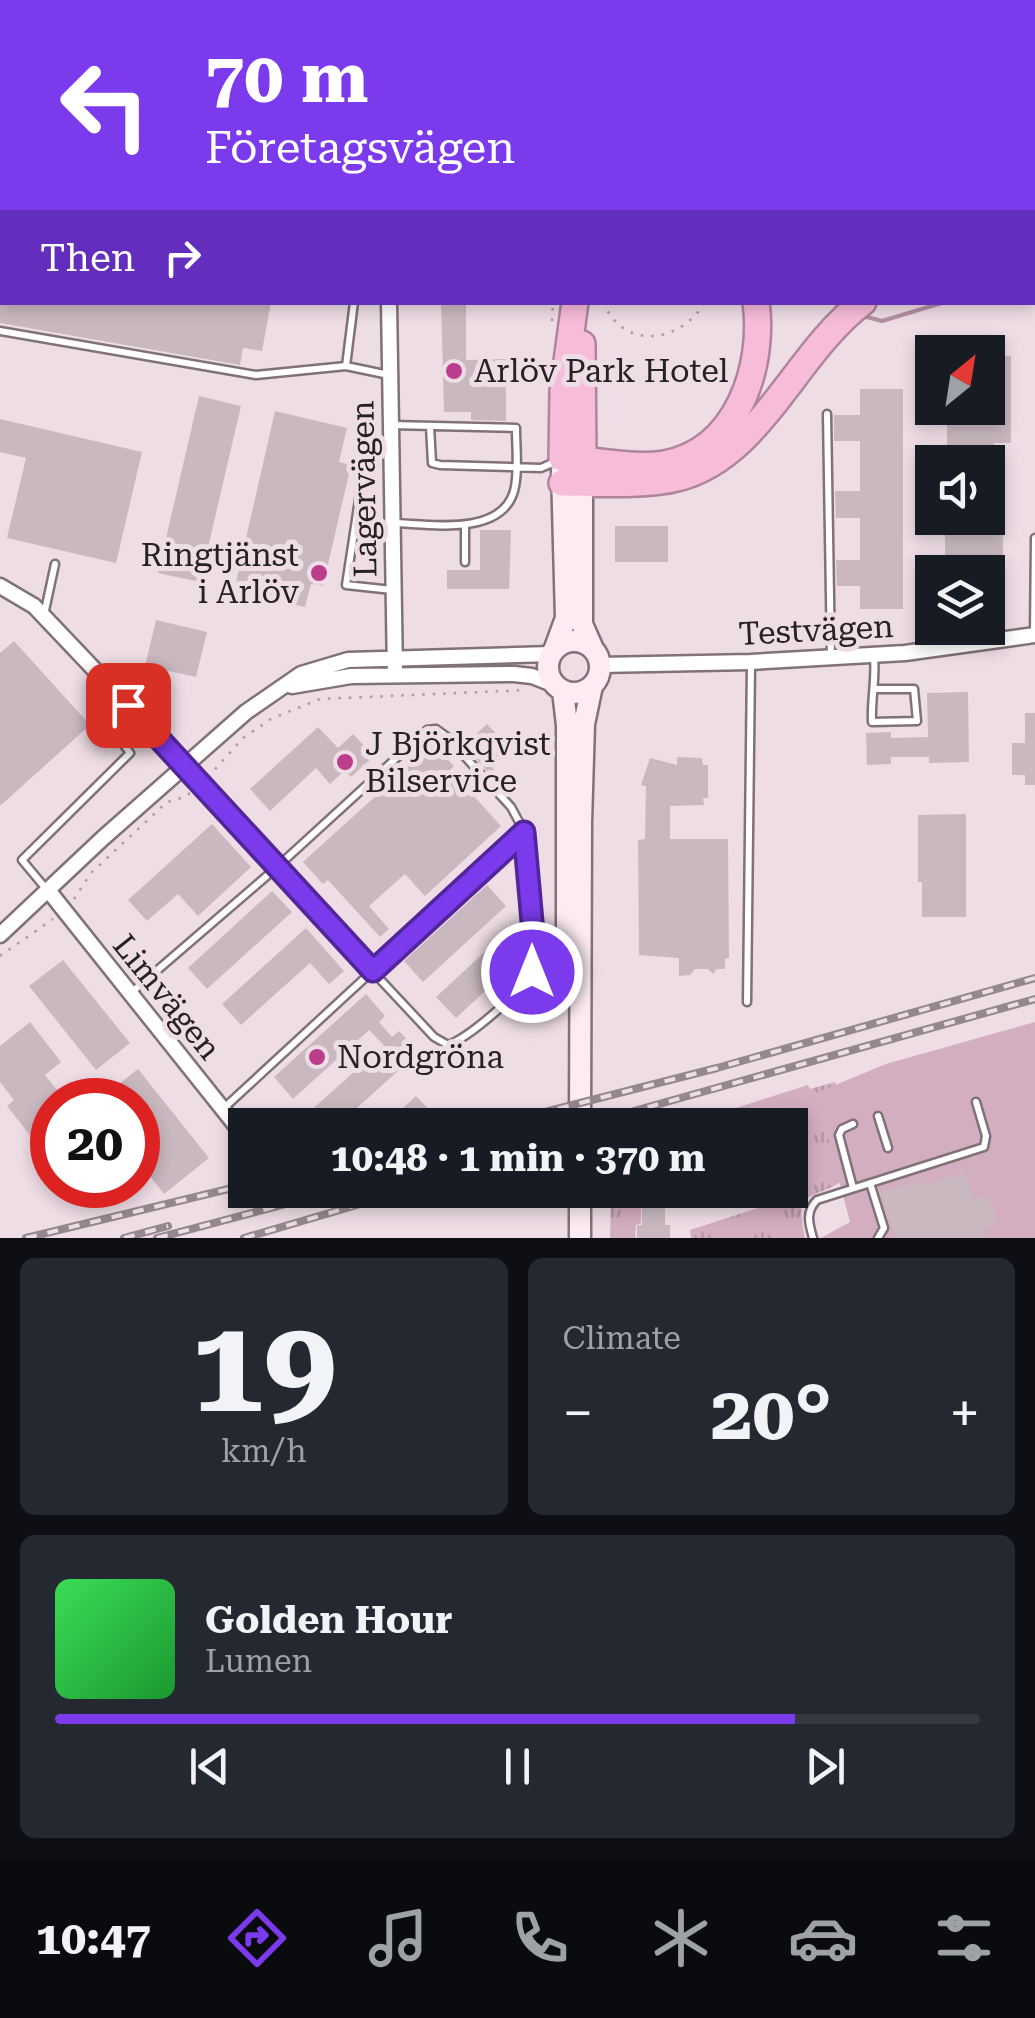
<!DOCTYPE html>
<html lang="en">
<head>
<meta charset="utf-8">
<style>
	:root { --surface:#171b24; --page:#242831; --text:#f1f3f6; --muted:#9ea1a6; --line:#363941; --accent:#7c3aed }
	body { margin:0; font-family:"Roboto Serif",serif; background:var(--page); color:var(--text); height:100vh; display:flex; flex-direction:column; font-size:38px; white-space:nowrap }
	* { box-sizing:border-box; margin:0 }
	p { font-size:32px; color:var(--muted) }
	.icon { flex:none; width:55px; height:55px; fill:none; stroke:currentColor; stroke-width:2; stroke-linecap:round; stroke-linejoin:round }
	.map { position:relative; height:1238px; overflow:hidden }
	.drawer { display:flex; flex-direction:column; gap:20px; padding:20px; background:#0d0f14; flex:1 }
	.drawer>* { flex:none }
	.hud { position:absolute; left:0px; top:0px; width:1035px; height:305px; box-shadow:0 5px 15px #0003; background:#7c3aed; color:#fff; overflow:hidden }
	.needle { width:65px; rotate:30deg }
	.buttons { position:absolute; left:915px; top:335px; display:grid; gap:20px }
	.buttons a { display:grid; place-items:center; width:90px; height:90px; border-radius:0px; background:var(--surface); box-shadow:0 5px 15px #0003; font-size:50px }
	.speed { position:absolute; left:30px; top:1078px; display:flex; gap:20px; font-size:50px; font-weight:700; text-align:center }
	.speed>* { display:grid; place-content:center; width:130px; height:130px; border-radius:50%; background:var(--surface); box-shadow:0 5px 15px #0003; line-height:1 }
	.speed .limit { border:15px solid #d22; background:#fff; color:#111 }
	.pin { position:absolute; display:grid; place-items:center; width:85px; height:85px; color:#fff; margin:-42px; border-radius:20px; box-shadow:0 5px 15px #0006 }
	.me { position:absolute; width:110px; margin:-55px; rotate:0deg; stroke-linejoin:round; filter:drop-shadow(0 0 8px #0008) }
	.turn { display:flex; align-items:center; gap:35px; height:210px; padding:0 40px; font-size:45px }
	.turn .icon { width:130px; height:130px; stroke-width:2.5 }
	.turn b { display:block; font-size:70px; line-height:85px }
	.then { display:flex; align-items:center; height:95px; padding:0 40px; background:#0003; gap:20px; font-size:38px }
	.big { font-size:75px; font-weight:700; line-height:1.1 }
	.drawer .tile { flex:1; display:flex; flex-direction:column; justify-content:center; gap:15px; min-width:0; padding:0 35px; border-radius:15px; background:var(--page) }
	.drawer .dial { align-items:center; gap:0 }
	.dial b { font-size:130px; line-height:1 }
	.song { display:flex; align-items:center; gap:30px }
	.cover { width:120px; height:120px; border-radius:15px; background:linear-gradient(135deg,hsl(130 70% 55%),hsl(130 70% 35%)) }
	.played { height:10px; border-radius:5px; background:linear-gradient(90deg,var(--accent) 80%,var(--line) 80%) }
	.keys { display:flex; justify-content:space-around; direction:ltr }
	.heat { display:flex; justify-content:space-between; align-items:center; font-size:55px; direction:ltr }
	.drawer .tiles { flex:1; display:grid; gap:20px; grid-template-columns:1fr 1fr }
	.tile:last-child { grid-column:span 2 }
	.trip { position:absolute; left:228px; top:1108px; width:580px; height:100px; border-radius:0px; background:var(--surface); box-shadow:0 5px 15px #0003; font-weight:700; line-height:100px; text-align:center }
	.tabs { display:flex; height:160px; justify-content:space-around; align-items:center; background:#090b0e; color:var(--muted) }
	.tabs .icon { width:70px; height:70px }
	.tabs .selected { color:var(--accent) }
	.tabs b { font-size:45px; color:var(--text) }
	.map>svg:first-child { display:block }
</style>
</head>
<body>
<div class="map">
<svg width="1035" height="1238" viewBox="0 0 1035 1238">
	<defs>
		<pattern id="grass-tufts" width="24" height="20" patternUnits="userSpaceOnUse" patternTransform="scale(2.5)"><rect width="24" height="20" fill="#d3aec1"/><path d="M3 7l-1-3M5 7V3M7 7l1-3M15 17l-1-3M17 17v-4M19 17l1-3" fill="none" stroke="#b595a6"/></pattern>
	</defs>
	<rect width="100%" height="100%" fill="#efdde6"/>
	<path fill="url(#grass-tufts)" d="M183,0h313l4,2h-302z
		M835,1082l17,36 -10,63c-33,22 -48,5 -37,57h-114l-1,-8 80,-26 8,-7 -2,-7h14v-65h-36l-4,-9 -31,9h-37l126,-40 2,4z
		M611,1190h30v33l-5,2 -1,13h-25z"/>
	<path fill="#d3aec1" d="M1035,1022v216h-214l29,-16 -34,-129 70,-29z"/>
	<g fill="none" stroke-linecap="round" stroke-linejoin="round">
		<path stroke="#b48fa2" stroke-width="4" d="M0,31h2
			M1032,278h3
			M867,317l15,4 63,-19"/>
	</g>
	<path fill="#c9b8c0" d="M0,302h271l-9,49 -19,-3 -3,17 -240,-42z
		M441,302h25v58l40,-1v62l-35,-1v-8h-27z
		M988,356h23v87h-17v15h-47v-50h41z
		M860,389h43v220h-43v-23h-23l-1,-26h24v-42h-24l-1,-27h25v-50h-26v-26h26z
		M199,396l42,10 -41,176 -42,-9z
		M275,411l72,17 -8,34 12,3 -28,121 -12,-2 -6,23 -71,-16z
		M0,419l142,33 -26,111 -109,-25 19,-80 -26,-6z
		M945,518h58v82h-15v-28h-43z
		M615,526h53v36h-53z
		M480,530h31l-2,59h-62v-19h33z
		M156,620l51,12 -11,45 -51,-11z
		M14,641l76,84 -90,81v-153z
		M968,692l1,70 -40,1v-6h-38v7l-24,1 -1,-32 25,-1v6l37,-1 -1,-44z
		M1025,713h10v72h-10v-10h-13v-32h13z
		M487,724l24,25 -19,18 12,13 -5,4 -35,-38z
		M318,727l20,21 15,-14 21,22 -23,21 -6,-7 -15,14 -14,-16 -46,43 -20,-22z
		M433,744l21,22 -4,4 51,56 -76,70 -20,-22 -36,32 20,23 -9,8 -52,-57 -5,4 -20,-22z
		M677,757l25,1 1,7h5v33h-5l1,7 -34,1v33h58l1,119 -4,1v10h-8l-4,5 -5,-5h-13l-5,6 -11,1v-18l-40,-3 -1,-115 7,-1 1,-53 -5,-1 9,-27 27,7z
		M966,814v103h-44v-35h-4v-67z
		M212,824l39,43 -53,49 -20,-22 -31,27 -19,-21z
		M487,885l19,21 -83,76 -19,-21z
		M272,891l20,21 -85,77 -19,-21z
		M306,928l38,43 -15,13 -19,-21 -69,62 -19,-21z
		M489,948l20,21 -53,49 -20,-21z
		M63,960l67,83 -34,27 -67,-84z
		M366,994l19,22 -6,6 7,8 6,7 7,-6 20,21 -81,73h-21l-10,-11 77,-69 -15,-15 -76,69 -19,-22z
		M30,1022l31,40 -16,13 20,25h-13v22l-20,16 -25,-32 7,-6 -14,-18v-36z
		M138,1069l71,89 -45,36 -15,-19 -11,9v-84h-39z
		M416,1096l16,17 -12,12h-24l-5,-6z
		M965,1172l8,27 15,-4 9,30 -12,3 3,10h-93l-14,-46 37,-11 2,5z
		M72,1185h65l-24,19 -7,-9 -16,13z
		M642,1190h23v35h5v13h-33v-13h5z"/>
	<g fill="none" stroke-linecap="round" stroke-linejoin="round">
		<defs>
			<path id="lane" d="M0,331l256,44 90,-9 43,9
				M346,366l8,-64
				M827,414l4,243
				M391,425l125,3c0,20 3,45 -2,63 -13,46 -85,33 -121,32
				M430,426l2,37 8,2 101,3 16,-7
				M361,487l-15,98 46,5
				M465,562v-37
				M44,615l11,-51
				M1034,634l1,-96
				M874,656c2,26 -3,41 -2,66l45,-1 -3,-32h-39
				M47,890l-25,-30 108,-107 -22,-29 19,-18
				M132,992l144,-124 151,-138 9,-1 11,8 64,70 13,24 11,124c-1,5 -1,11 -3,16 -8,20 -64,67 -84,74l-14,-8 -158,-169 -90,-102
				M747,1002l4,-338
				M224,1108l299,-276
				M878,1116l10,32
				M870,1183l14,45 -6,10
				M853,1188l-14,-53 3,-6 11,-5
				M813,1238c-4,-14 -8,-26 4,-38l167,-53 2,-11 -10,-34"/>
			<path id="street" d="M0,59l2,1
				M389,302l6,372
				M0,586l34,20 151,159
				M600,665l151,-3 154,-9 130,-18
				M292,686l59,-10 163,-2 18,2 23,9
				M48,890l197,247
				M0,935l103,-97 143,-126 55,-38 47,-14 203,-6"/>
			<path id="secondary" d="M582,468v156l11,25
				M548 667a26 26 0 1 1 52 0a26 26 0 1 1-52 0Z
				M555,648l11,-30 -4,-148
				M563,691l4,34v223
				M580,1125l1,-302 3,-99 8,-38
				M580,1190v48"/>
			<path id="highway" d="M103,0l14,2
				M509,0l4,2
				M635,2v-2
				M0,6l2,1
				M1032,166h3
				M1032,191h3
				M1032,235l3,-1
				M575,302l-12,89 -1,67c33,2 69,11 102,6 73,-13 101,-97 92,-162
				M582,344l1,115
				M562,483c30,0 86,3 115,-5 84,-21 117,-124 186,-176"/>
		</defs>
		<use href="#lane" stroke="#817179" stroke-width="11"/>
		<use href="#street" stroke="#817179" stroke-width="19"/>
		<use href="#secondary" stroke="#817179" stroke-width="25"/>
		<use href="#highway" stroke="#af859b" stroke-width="30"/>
		<path stroke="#aa9ba3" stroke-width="2.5" stroke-dasharray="2.5 8" stroke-linecap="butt" d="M603,302c21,50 78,41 102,0
			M552,321l1,-19
			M208,777l35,-39 28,-19 49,-20 207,-9
			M74,899l17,-26 76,-71 18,-5 10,-8
			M0,956l53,-37"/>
		<use href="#lane" stroke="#fff" stroke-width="6"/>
		<use href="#street" stroke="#fff" stroke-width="14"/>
		<use href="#secondary" stroke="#fdebf4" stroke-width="20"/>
		<use href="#highway" stroke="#f8bcdb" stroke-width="25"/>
		<defs>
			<path id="rail" d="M494,1125l223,-57 318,-90
				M584,1125l451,-126
				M26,1238l219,-53
				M124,1238l44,-12
				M157,1238l182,-48
				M244,1238l164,-48"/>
		</defs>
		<use href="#rail" stroke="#94878e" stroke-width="8"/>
		<use href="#rail" stroke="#efdde6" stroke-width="4" stroke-dasharray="11" stroke-linecap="butt"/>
	</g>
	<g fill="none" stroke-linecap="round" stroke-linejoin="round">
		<defs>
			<path id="route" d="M128,705l245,266 151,-139 11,123 -3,17"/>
		</defs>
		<use href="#route" stroke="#51269a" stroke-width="25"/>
		<use href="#route" stroke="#7c3aed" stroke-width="18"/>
	</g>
	<g fill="#bb3d8b" stroke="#efdde6" stroke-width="4">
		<circle cx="454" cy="371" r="10"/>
		<circle cx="319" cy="573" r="10"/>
		<circle cx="345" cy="762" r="10"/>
		<circle cx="317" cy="1057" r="10"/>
	</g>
	<g text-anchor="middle" stroke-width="10" stroke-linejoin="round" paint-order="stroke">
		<g font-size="32" fill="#272024" stroke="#efdde6" text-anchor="start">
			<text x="474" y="382">Arlöv Park Hotel</text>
			<text x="299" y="566" text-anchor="end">Ringtjänst<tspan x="299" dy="37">i Arlöv</tspan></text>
			<text x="365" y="755">J Björkqvist<tspan x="365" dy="37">Bilservice</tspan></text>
			<text x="337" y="1068">Nordgröna</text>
		</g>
		<g font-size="32" fill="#272024" stroke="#efdde6">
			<text transform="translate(364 489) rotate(-91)" y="11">Lagervägen</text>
			<text transform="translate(816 630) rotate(-3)" y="11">Testvägen</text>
			<text transform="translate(167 997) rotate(51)" y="11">Limvägen</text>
		</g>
	</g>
</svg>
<div class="buttons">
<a><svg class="needle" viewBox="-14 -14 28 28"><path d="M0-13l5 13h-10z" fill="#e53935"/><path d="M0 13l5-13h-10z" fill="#9ea1a6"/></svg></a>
<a><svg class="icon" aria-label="sound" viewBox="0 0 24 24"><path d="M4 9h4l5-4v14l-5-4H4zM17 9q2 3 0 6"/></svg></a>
<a><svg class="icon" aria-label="layers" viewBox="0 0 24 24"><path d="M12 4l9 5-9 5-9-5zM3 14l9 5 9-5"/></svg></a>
</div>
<div class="speed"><div class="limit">20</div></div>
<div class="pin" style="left:128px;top:705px;background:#d93025"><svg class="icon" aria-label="arrive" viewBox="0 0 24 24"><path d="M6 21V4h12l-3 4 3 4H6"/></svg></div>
<svg class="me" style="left:532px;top:972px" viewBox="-20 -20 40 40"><circle r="17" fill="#7c3aed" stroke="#fff" stroke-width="3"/><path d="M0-11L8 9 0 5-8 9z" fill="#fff"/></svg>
<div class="trip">10:48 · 1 min · 370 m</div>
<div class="hud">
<div class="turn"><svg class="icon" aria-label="left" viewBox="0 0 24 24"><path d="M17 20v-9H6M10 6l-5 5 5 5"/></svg><div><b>70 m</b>Företagsvägen</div></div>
<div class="then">Then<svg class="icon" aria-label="right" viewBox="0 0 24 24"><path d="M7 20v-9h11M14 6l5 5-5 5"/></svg></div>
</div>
</div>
<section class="drawer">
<div class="tiles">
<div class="tile dial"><b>19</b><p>km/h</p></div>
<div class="tile"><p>Climate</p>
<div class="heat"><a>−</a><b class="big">20°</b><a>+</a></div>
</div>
<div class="tile">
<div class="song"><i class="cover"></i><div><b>Golden Hour</b><p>Lumen</p></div></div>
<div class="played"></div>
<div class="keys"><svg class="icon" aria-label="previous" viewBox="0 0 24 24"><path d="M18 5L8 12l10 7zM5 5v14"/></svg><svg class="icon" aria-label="pause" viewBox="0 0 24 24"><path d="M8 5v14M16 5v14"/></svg><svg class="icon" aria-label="next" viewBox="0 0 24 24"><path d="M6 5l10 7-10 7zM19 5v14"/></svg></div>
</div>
</div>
</section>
<nav class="tabs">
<b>10:47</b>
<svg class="icon selected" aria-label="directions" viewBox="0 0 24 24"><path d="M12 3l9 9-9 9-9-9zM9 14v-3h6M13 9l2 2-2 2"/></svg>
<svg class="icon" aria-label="music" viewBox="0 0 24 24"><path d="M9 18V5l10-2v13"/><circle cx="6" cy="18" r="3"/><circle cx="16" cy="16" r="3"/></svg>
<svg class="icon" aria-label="phone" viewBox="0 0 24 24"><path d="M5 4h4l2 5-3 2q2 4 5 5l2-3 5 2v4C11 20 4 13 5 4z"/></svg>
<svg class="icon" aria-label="climate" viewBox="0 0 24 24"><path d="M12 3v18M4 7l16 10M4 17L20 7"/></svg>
<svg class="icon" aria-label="car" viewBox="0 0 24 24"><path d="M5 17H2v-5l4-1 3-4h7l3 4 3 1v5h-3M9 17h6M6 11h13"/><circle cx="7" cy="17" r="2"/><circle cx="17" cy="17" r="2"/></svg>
<svg class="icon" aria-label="filters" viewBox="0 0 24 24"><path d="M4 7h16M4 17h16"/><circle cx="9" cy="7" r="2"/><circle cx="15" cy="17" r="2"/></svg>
</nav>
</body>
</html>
